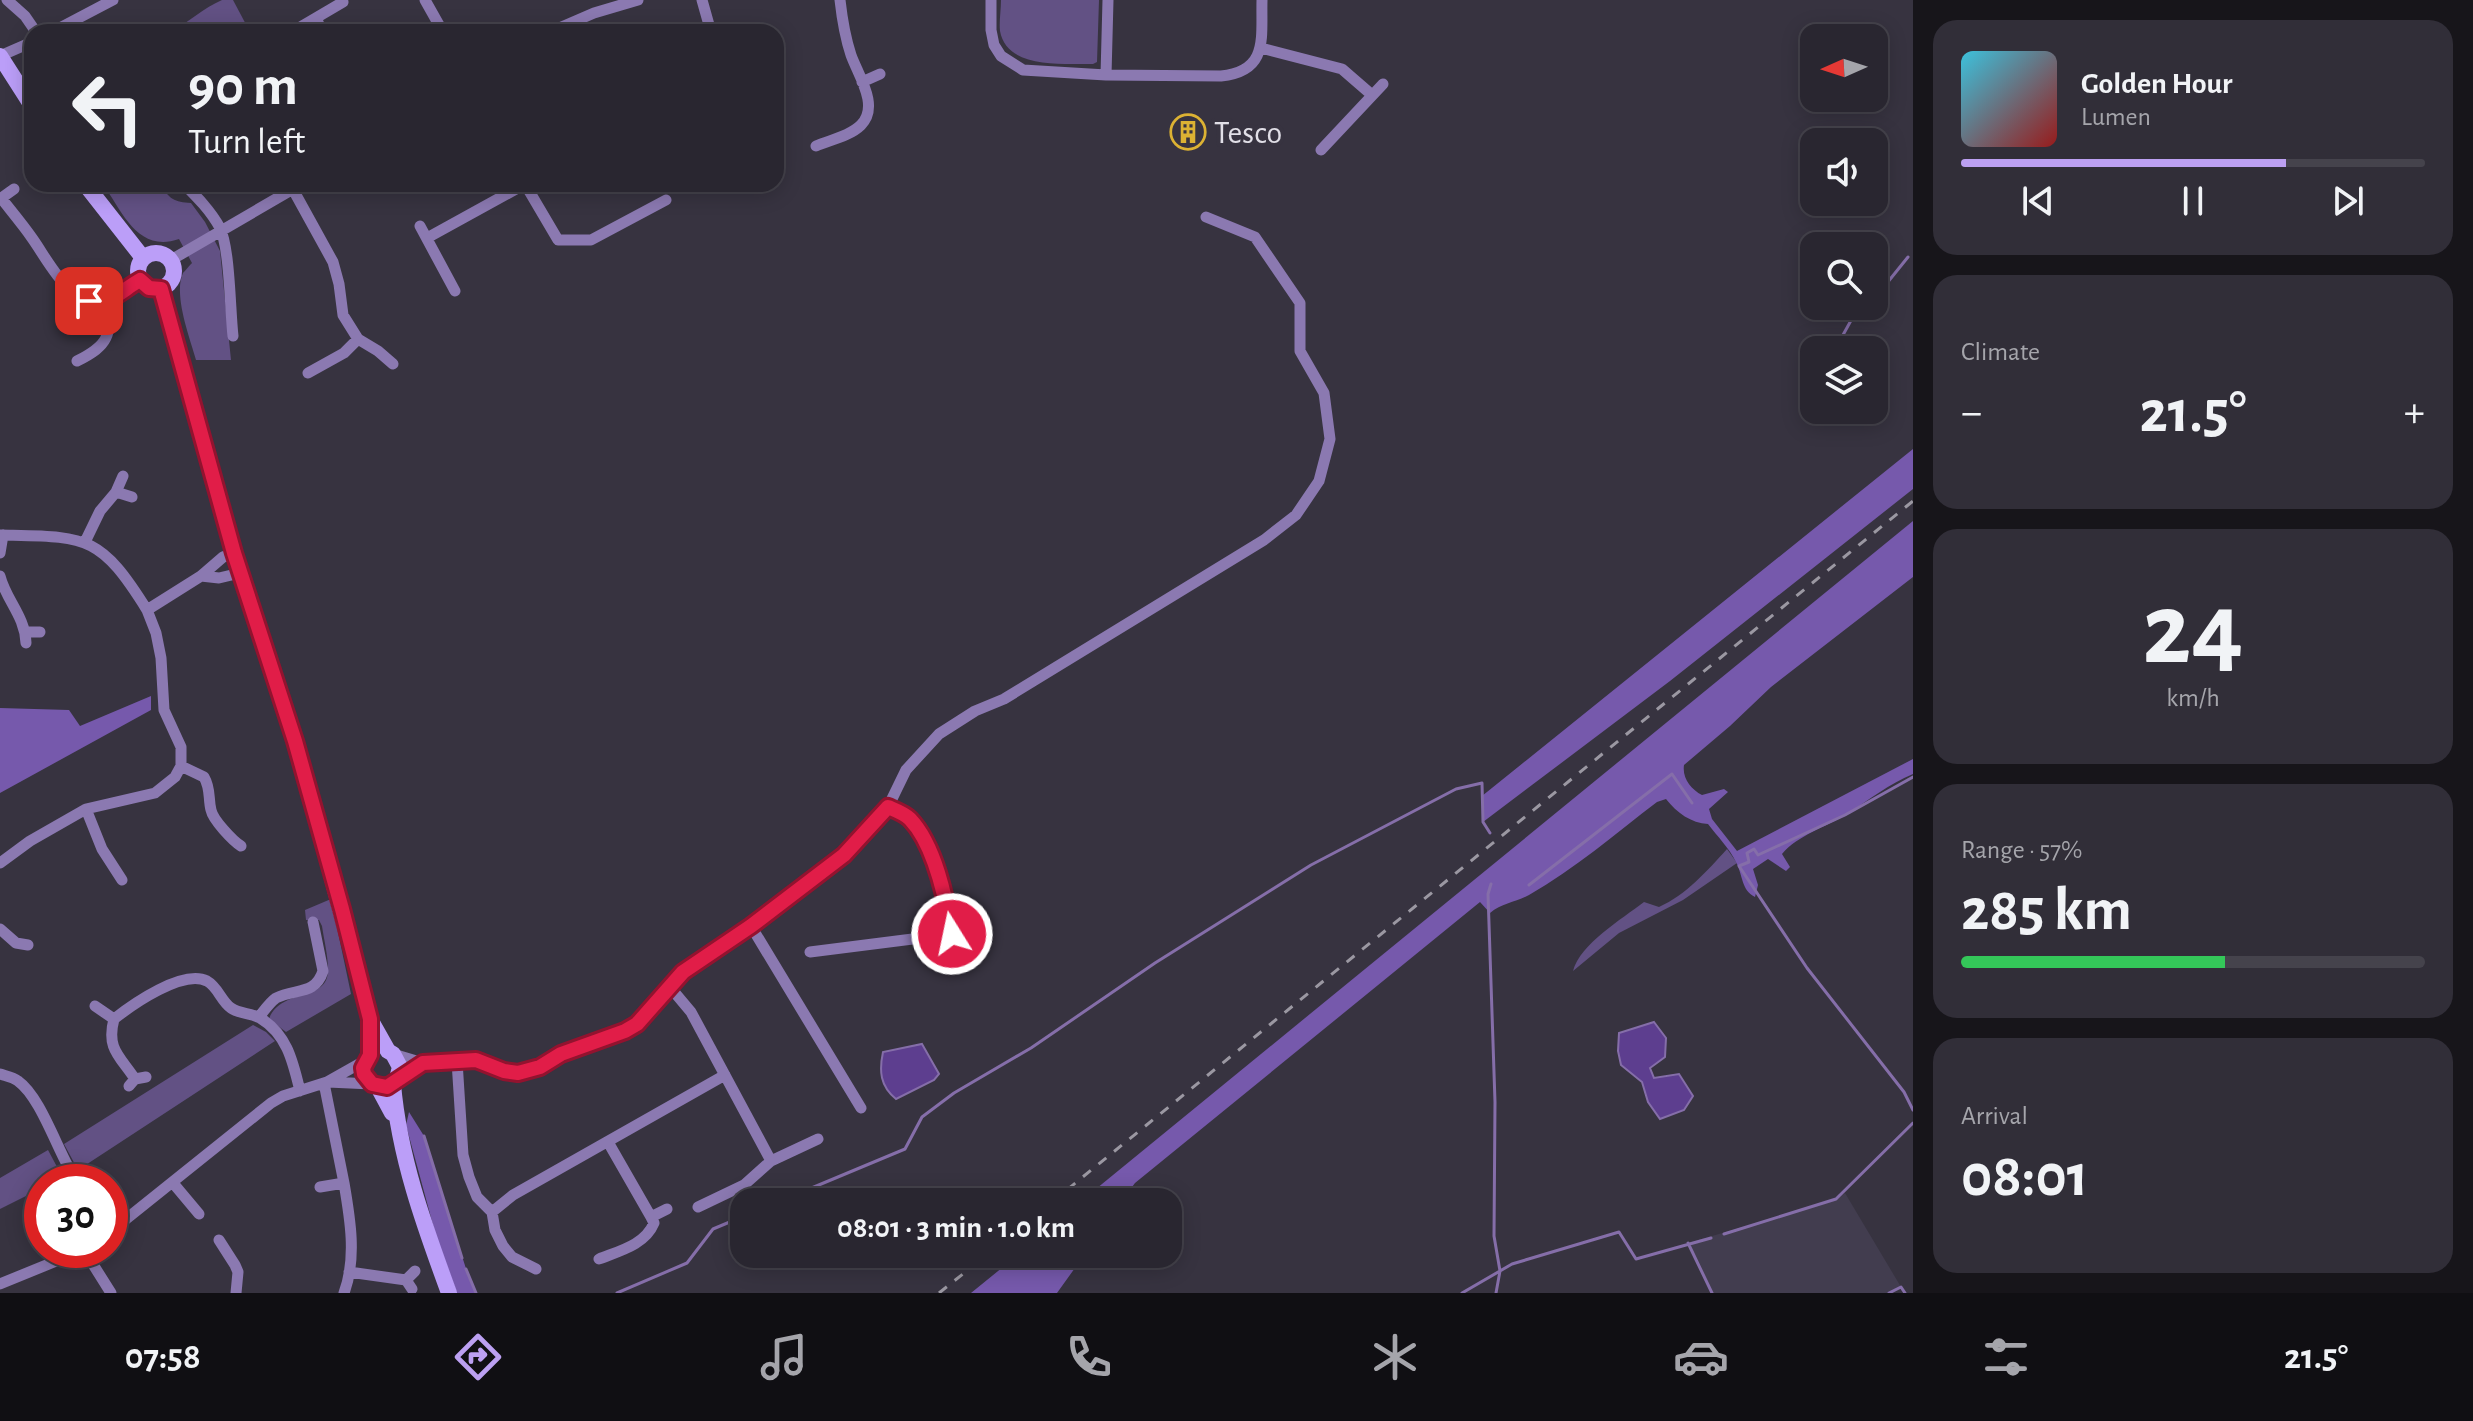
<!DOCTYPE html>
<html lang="en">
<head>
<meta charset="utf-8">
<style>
	:root { --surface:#292630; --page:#312e38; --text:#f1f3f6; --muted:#a5a5ab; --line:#45434c; --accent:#bca0f2 }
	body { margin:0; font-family:"Alegreya Sans",sans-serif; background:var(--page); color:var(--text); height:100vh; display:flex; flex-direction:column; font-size:30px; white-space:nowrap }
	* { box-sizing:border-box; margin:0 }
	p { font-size:26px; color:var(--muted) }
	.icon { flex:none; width:44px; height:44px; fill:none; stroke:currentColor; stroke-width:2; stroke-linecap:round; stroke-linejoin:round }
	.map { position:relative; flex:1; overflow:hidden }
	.sheet { display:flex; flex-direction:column; gap:20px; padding:20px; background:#17151a; width:560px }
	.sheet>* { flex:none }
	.banner { position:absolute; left:24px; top:24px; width:760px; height:168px; border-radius:24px; box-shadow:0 4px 20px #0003,0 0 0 2px var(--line); background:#292630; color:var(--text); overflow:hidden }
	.needle { width:52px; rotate:267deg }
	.buttons { position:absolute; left:1800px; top:24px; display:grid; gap:16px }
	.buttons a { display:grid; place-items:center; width:88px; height:88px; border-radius:16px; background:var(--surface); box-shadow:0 4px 20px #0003,0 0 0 2px var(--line); font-size:40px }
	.speed { position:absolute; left:24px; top:1164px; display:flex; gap:16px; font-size:40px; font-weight:700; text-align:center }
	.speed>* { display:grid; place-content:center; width:104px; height:104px; border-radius:50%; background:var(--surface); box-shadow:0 4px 20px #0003,0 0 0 2px var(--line); line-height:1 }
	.speed .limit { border:12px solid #d22; background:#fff; color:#111 }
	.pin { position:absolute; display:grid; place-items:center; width:68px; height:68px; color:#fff; margin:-34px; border-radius:16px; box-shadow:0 4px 12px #0006 }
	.me { position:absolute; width:88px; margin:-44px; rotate:350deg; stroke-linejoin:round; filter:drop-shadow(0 0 6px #0008) }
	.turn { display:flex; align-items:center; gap:28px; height:168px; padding:0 32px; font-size:36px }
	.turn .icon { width:104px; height:104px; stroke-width:2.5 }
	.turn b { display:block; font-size:56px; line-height:68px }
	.big { font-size:60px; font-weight:600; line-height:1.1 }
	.sheet .card { flex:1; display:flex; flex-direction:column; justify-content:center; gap:12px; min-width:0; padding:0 28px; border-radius:24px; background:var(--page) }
	.sheet .dial { align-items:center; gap:0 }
	.dial b { font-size:104px; line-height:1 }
	.song { display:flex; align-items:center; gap:24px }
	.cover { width:96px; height:96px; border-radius:12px; background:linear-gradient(135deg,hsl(190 70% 55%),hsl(0 70% 35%)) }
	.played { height:8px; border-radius:4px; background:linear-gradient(90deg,var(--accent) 70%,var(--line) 70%) }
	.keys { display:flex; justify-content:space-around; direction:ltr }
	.heat { display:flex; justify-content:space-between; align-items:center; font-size:44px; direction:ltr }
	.charge { height:12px; border-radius:6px; background:linear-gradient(90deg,#34c759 57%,var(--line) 0) }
	.trip { position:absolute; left:730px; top:1188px; width:452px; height:80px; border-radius:24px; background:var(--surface); box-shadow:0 4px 20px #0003,0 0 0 2px var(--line); font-weight:600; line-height:80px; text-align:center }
	.menu { display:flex; height:128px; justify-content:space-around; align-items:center; background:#100f13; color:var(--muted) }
	.menu .icon { width:56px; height:56px }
	.menu .current { color:var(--accent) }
	.menu b { font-size:36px; color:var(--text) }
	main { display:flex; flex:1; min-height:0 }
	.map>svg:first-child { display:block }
</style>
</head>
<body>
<main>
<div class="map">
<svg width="1913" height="1293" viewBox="0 0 1913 1293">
	<rect width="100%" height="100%" fill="#373340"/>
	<path fill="#423d4f" d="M1845,1193l56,94 -12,6h-177l-24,-50 148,-43z"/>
	<path fill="#625184" d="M222,0h11l17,32h-78c17,-11 32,-24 50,-32z
		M1001,0h98l-2,62 -4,2c-29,-1 -86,6 -93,-33 -1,-9 1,-21 1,-31z
		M103,184h58c7,15 14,18 30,19l14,19 15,29 11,109h-35c-6,-22 -23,-65 -13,-87 1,-1 8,-9 9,-10l-13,-24c-41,14 -56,-26 -76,-55z
		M1727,849l10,14 -54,37 -64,33 -46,38c7,-27 49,-52 71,-69l15,5c27,-12 48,-36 68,-58z
		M331,899l20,95 -65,38 -17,-13c12,-32 59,-16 59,-49 0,-15 -4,-30 -6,-44l-3,-6h-13l-1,-10z
		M253,1025l13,7 9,9 -197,129 -14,-26z
		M48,1150l15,28 -9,4h-12v6l-42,21v-31z"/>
	<path fill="#7659ac" d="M1913,449v40l-243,192 -187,141 -1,-26z
		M1913,521v56l-142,110 -41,39 -46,39c-2,13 7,24 18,30l22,-6 4,3 -19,17 3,10 25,32 176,-92v15c-24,10 -44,26 -66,40 -21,13 -49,21 -65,40l8,13 -4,4 -18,-12 -15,10 5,16 -3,12c-14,-7 -12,-22 -19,-35 -6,-13 -19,-26 -28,-38 -17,-1 -31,-11 -42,-25l-9,3c-41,31 -82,67 -128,93 -13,7 -27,8 -39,18l-10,-11 -345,281 -14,19h-41z
		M151,696v14l-151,83v-85l69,2 11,16z
		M409,1112l15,24 44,139 8,18h-19l-21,-57 -30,-111z
		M1019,1254h66l-28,39h-86z"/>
	<path fill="#5d3e8f" stroke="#856ea9" stroke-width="2" d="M1654,1022l12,16 -1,19 -15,11 4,10 25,-4 14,22 -9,14 -24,9 -12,-17 -6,-20 -21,-17 -3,-14 1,-18z
		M922,1044l17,30 -5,6 -38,19c-16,-13 -17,-28 -13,-47z"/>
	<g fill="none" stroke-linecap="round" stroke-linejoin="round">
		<path stroke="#856ea9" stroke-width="3" d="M1874,295l5,-2 29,-36
			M1842,350l-4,-6 21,-38
			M1810,416l4,-7
			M1913,777l-68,38 -87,40 -4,-6 -7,4 2,9 -10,4 68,102 97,124 9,18
			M1491,884l-3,10 7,208 -1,134 6,35 -4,22
			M1529,885l143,-111 20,29
			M424,1136l38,122
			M778,1202l127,-53 17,-32 32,-24 77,-45 124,-85 156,-98 145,-76 26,-6 1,39 7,11
			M1724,1234l112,-35 77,-76
			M1688,1243l24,50
			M466,1269l10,24
			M617,1293l70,-30 26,-34 31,-13
			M1462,1293l50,-29 107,-32 17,27 75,-21
			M1889,1293l12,-6 4,6"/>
		<path stroke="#8b79b1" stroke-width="11" d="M7,0l18,16 11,16
			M425,0l18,32
			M702,0l9,32
			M991,0v30l3,15 7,11 22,14 83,5 115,1c48,-5 40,-38 41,-76
			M316,18l6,13
			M52,32l61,-32
			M292,32l51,-30
			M550,32l44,-19 44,-13
			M1261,48l81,21 30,26
			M0,56l32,-14
			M1106,75l2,-75
			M862,82l18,-8
			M816,146c14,-6 34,-10 45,-21 19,-19 -3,-50 -10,-70 -6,-18 -9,-37 -11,-55
			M1321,150l62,-66
			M184,184c13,13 27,27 36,44 10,21 10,82 13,108
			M290,184l43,78 6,22 4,31 15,24 20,12 15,13
			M1,198c11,14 22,27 31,40 18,25 40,74 77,63 2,35 0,44 -32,60
			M0,199l14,-10
			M420,226l35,65
			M427,238l98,-54 33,56h33l75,-40
			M171,260l122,-71 3,-5
			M109,301l31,-21
			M308,373l36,-20 14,-14
			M116,492l16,5
			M0,535c86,2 99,-2 147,75l54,-34
			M85,542l15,-31 16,-19 7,-16
			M0,553l3,-18
			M234,553l-11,4 -22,19 18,2 21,-5
			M0,576c6,24 25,40 26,67
			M26,632h14
			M181,766l23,11c7,12 4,21 7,33 2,10 22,31 30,36
			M86,809l16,40 20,31
			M0,863l30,-22 56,-32 69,-16 20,-16 6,-11v-19l-17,-37 -3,-52 -5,-25 -9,-23
			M751,926l110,182
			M0,929l16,14 12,2
			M810,952l142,-18c-6,-35 -17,-89 -42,-115 -6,-6 -15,-9 -22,-12
			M670,987l21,25 80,149
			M95,1006l19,13c19,-15 69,-50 93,-38 11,6 14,20 24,27 8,6 20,5 29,10 27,16 33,44 40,73
			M259,1017c5,-6 10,-14 17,-19 19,-10 39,-2 47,-27l-10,-49
			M114,1019c-8,30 6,37 21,60
			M393,1054l30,9 53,-3 28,11 14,2 22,-6 21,-13 64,-23 12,-7 46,-52 68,-46 93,-71 44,-48 18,-37 33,-36 36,-23 29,-12 260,-159 32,-25 23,-34 11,-42 -6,-46 -24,-42v-48l-45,-66 -49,-20
			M457,1061l6,94 6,22 8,20 15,15 3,18 8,16 9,11 24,12
			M0,1074c6,2 13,3 18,7 24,17 41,75 59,101
			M328,1082l44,2
			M129,1086l6,-7 11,-2
			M608,1142l43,75
			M173,1183l26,31
			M344,1183c6,35 13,75 0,110
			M320,1187l24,-4 -20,-100
			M698,1207l46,-22 27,-24 47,-22
			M492,1212l21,-17 212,-120
			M110,1232l161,-129 12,-7 44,-14 39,-22
			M219,1240l16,25 3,7 -2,21
			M84,1250l27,43
			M599,1259c20,-8 46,-14 55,-36l-3,-6 16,-8
			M349,1272l57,8 6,9
			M406,1280l9,-9
			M0,1284l83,-34"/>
		<path stroke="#bb9ef8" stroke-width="16" d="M0,56l32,50
			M85,184l58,74
			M138 271a18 18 0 1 1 36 0a18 18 0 1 1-36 0Z
			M161,289l79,284 55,168 75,278 18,32 5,3 7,13 -3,12 -4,5c6,72 31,141 56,209
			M370,1020v35l-4,5 -2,14 3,6 11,7 14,26"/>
		<path stroke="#9b98a2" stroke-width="3" stroke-dasharray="10 10" stroke-linecap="butt" d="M1052,1202l861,-701
			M939,1293l49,-39"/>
	</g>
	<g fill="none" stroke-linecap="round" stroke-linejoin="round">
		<defs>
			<path id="route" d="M89,301c21,5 33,-11 51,-21l9,8 12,1 73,264 61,188 47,168 28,110v36l-7,13 1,6 8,10 15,3 36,-24 53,-3 28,11 14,2 22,-6 21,-13 64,-23 12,-7 46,-52 68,-46 93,-71 44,-48c7,3 16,6 22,12 25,26 36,80 42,115"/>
		</defs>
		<use href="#route" stroke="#92132f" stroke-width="20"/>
		<use href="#route" stroke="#e11d48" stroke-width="14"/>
	</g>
	<defs>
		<symbol id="building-ring" viewBox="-11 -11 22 22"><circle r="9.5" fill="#373340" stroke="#dcb233" stroke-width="1.5"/><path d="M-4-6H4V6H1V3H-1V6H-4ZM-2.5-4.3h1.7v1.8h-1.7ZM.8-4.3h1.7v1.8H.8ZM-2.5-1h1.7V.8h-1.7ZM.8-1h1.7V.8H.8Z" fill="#dcb233"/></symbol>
	</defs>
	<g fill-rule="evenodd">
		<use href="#building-ring" x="1168" y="112" width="40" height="40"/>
	</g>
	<g text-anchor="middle" stroke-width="8" stroke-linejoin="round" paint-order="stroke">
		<g font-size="32" fill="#e1dfe7" stroke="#373340" text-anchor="start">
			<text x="1214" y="143">Tesco</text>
		</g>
	</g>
</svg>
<div class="buttons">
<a><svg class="needle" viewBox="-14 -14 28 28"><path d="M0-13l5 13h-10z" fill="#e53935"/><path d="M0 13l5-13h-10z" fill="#a5a5ab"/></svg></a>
<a><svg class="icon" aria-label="sound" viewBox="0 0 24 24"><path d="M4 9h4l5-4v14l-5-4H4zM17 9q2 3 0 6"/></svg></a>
<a><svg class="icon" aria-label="search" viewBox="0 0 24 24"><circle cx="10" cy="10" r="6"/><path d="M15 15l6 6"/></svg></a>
<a><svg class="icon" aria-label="layers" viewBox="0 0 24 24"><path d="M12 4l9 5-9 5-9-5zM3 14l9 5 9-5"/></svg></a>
</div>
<div class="speed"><div class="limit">30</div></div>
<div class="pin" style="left:89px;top:301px;background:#d93025"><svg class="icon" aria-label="arrive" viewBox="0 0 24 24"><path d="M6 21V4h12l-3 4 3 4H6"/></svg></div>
<svg class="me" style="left:952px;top:934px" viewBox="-20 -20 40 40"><circle r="17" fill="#e11d48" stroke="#fff" stroke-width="3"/><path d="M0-11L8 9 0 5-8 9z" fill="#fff"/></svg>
<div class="trip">08:01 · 3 min · 1.0 km</div>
<div class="banner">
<div class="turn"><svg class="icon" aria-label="left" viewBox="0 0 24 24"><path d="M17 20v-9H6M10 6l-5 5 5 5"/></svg><div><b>90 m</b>Turn left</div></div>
</div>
</div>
<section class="sheet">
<div class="card">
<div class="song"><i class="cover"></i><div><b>Golden Hour</b><p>Lumen</p></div></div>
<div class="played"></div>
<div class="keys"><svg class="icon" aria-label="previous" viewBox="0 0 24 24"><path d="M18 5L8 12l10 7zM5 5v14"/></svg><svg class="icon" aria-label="pause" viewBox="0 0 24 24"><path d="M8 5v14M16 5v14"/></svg><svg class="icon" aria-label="next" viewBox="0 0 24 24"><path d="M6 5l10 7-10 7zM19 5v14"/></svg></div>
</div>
<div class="card"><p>Climate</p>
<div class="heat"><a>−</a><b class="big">21.5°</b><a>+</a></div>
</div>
<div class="card dial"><b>24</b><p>km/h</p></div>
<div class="card"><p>Range · 57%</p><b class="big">285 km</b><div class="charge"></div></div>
<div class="card"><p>Arrival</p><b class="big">08:01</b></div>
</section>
</main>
<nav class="menu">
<b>07:58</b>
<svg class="icon current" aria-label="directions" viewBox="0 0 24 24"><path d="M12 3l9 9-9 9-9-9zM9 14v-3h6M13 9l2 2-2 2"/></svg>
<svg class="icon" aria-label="music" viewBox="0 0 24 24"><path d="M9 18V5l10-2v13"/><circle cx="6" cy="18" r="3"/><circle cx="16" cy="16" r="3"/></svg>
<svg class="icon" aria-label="phone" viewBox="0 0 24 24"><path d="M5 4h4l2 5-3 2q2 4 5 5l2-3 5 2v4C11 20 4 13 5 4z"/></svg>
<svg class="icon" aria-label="climate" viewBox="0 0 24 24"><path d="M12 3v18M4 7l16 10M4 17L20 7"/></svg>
<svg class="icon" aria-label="car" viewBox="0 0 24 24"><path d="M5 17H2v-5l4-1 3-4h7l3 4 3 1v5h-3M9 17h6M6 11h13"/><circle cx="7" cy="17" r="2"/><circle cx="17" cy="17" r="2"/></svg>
<svg class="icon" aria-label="filters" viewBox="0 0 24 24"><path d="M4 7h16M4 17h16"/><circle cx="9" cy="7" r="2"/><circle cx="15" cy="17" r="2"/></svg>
<b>21.5°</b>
</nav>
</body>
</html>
